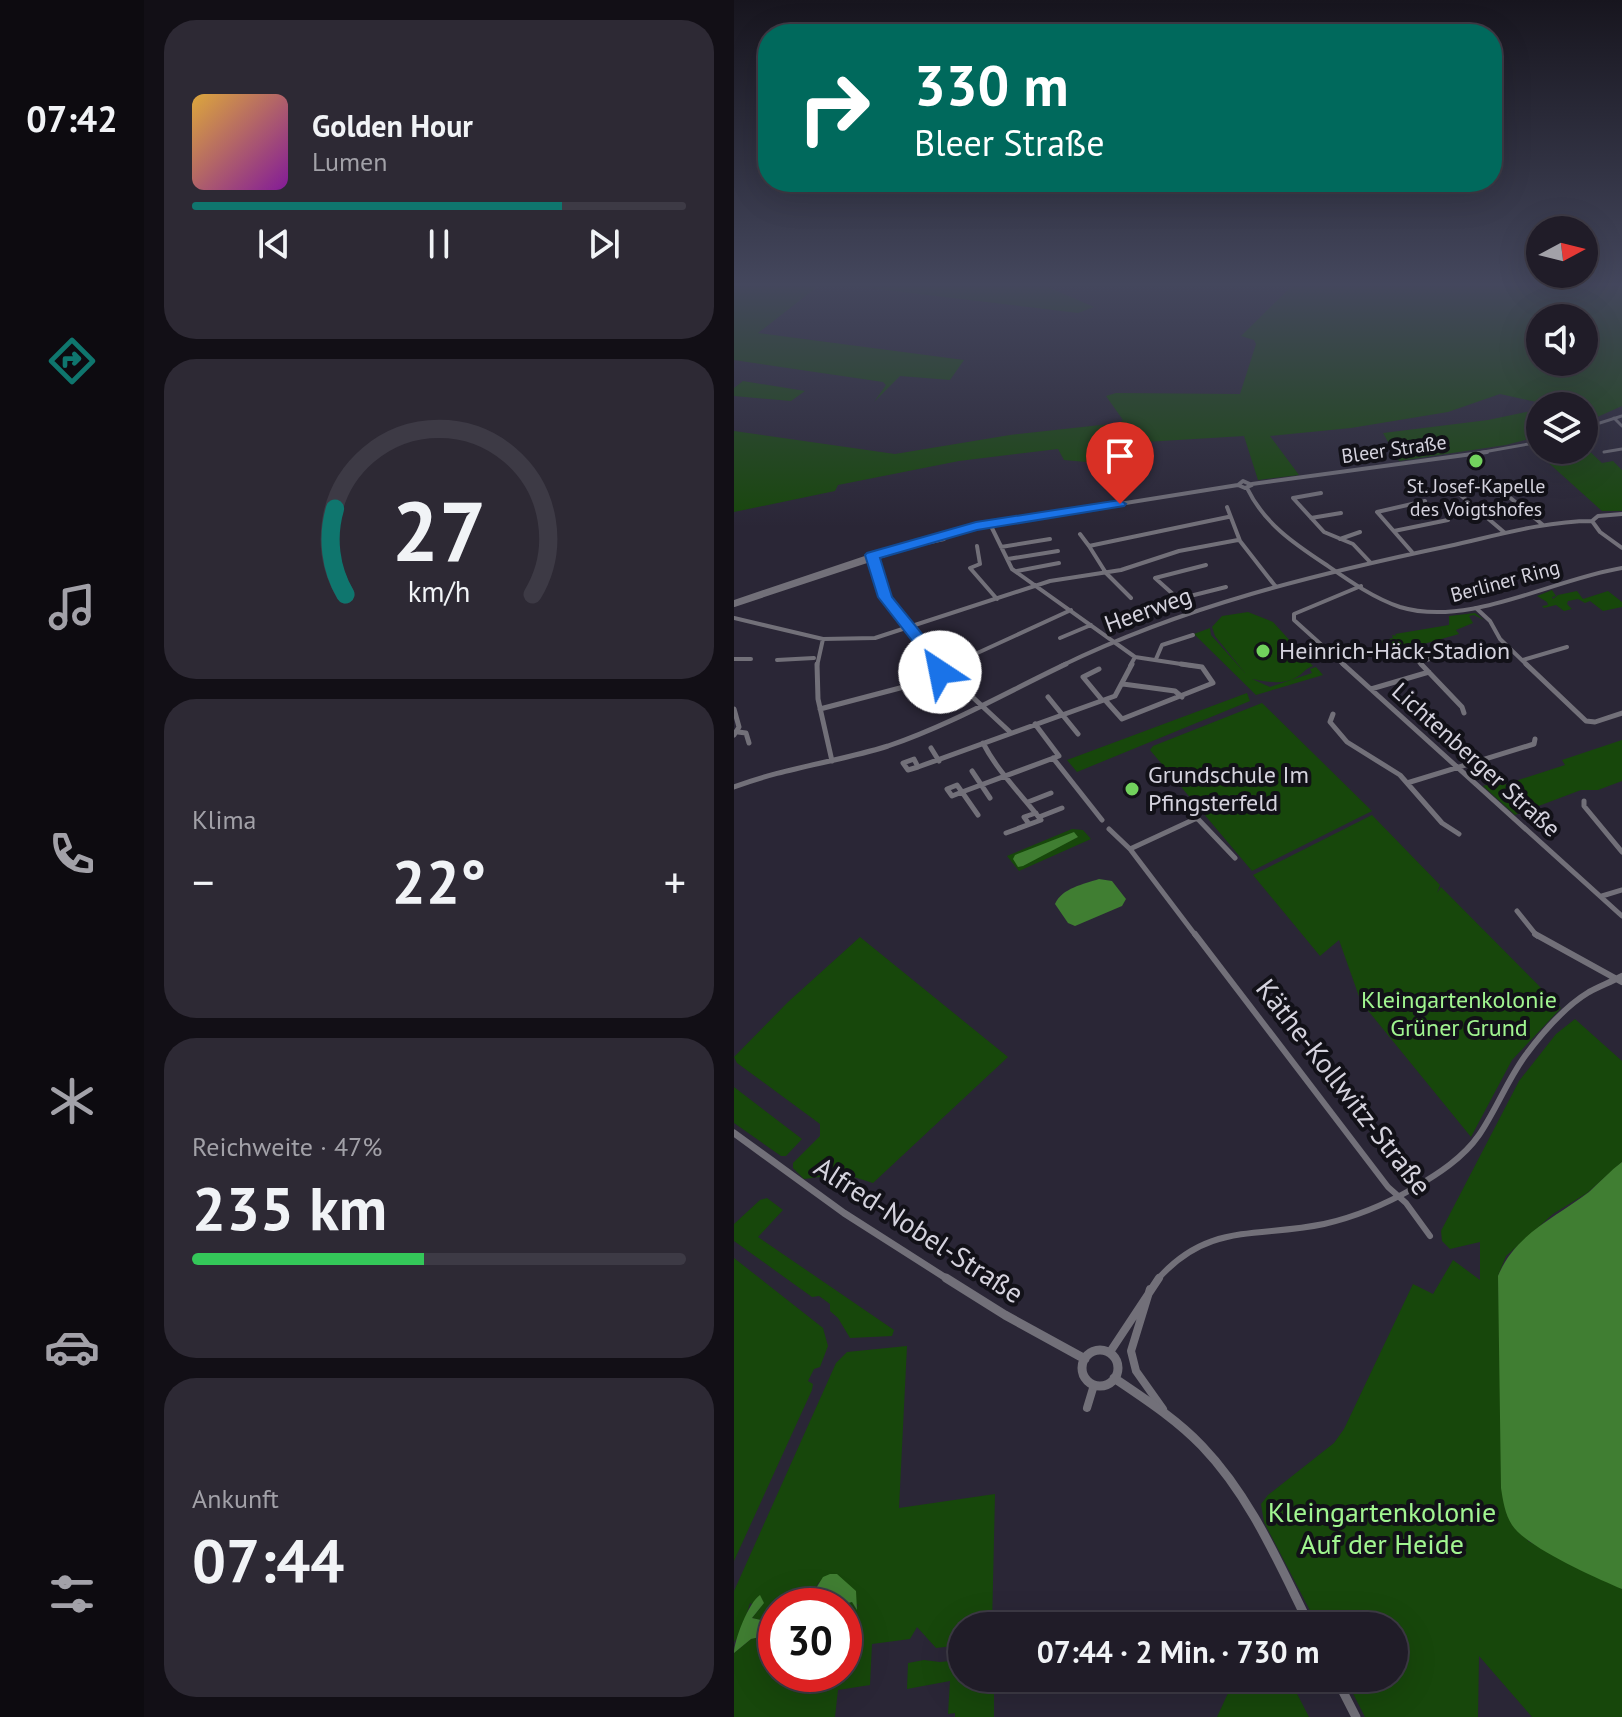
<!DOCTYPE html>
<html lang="de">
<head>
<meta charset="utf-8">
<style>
	:root { --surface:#201c28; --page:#2d2934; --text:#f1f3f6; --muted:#a2a1a8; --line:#3d3a45; --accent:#0f766e }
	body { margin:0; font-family:"PT Sans",sans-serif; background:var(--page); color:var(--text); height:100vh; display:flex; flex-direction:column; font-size:30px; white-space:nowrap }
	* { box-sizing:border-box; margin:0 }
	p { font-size:26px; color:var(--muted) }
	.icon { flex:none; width:44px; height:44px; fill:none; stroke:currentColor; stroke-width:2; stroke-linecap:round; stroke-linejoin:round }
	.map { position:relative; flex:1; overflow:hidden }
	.drawer { display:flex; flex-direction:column; gap:20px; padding:20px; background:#120f16; width:590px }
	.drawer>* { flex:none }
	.guide { position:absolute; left:24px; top:24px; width:744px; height:168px; border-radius:32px; box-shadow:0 8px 32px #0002,0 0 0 2px var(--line); background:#00695c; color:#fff; overflow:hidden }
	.needle { width:52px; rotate:83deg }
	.controls { position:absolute; left:792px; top:216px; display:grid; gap:16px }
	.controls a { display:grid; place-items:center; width:72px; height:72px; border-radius:50%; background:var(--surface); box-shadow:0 8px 32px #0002,0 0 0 2px var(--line); font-size:40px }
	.speed { position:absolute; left:24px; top:1588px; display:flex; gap:16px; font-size:40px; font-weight:700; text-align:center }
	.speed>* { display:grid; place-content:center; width:104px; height:104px; border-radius:50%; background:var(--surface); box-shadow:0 8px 32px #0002,0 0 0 2px var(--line); line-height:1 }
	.speed .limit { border:12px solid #d22; background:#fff; color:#111 }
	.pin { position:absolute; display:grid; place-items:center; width:68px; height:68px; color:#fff; margin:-82px -34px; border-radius:50% 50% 50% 0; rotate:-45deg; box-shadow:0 0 8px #0007 }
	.pin .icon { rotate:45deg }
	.me { position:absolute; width:88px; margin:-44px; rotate:326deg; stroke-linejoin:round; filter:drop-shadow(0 0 6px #0008) }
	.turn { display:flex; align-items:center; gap:28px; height:168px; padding:0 24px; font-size:36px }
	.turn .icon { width:104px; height:104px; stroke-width:2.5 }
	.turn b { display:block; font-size:56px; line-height:68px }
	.big { font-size:60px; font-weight:700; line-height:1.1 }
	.drawer .card { flex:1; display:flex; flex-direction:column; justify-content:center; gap:12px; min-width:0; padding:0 28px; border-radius:32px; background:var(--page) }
	.drawer .dial { align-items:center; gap:0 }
	.dial svg { height:208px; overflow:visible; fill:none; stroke:var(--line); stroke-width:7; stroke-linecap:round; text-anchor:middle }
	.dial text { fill:var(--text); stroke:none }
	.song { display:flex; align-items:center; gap:24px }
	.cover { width:96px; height:96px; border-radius:12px; background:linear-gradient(135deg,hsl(40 70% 55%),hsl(290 70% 35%)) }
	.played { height:8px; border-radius:4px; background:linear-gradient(90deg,var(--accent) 75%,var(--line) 75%) }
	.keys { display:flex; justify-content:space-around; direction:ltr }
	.heat { display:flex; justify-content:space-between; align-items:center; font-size:44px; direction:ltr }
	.charge { height:12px; border-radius:6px; background:linear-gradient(90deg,#34c759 47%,var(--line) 0) }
	.trip { position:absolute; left:214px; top:1612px; width:460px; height:80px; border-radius:40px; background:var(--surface); box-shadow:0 8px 32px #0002,0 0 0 2px var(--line); font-weight:700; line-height:80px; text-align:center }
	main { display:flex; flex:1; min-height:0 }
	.dock { display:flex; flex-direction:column; width:144px; justify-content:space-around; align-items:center; background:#0d0b10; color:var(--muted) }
	.dock .icon { width:56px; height:56px }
	.dock .selected { color:var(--accent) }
	.dock b { font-size:36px; color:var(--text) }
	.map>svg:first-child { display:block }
</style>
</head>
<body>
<main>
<nav class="dock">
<b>07:42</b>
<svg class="icon selected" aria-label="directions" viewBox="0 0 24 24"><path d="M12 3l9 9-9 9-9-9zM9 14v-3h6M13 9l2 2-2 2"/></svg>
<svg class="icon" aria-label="music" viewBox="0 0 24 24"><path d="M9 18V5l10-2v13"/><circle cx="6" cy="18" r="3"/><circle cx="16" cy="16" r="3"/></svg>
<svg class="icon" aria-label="phone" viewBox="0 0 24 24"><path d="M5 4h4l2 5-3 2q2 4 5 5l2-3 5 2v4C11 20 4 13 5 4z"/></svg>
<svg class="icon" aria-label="climate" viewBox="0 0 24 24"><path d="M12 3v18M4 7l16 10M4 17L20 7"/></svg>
<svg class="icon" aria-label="car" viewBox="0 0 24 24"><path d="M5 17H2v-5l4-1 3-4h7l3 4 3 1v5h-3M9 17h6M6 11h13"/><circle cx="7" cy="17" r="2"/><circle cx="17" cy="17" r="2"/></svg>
<svg class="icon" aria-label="filters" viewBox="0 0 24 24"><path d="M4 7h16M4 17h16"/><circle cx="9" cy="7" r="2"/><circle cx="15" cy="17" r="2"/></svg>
</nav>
<section class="drawer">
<div class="card">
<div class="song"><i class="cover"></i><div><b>Golden Hour</b><p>Lumen</p></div></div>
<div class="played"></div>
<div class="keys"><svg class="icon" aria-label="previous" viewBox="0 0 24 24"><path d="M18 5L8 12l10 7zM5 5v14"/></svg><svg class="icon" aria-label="pause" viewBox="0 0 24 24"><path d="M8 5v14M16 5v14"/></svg><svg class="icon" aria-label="next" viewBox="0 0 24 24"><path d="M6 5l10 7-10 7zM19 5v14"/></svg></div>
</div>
<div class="card dial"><svg viewBox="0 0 100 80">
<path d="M14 69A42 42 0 1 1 86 69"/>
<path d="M14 69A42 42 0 0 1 10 36" stroke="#0f766e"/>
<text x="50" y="56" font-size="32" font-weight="700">27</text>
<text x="50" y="72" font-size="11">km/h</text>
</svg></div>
<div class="card"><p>Klima</p>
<div class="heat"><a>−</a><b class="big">22°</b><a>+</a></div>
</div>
<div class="card"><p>Reichweite · 47%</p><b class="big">235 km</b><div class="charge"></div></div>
<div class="card"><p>Ankunft</p><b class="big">07:44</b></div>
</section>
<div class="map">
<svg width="888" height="1717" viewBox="0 0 888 1717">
	<rect width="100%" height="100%" fill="#2a2636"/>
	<path fill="#17470b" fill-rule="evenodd" d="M0,287h83l-59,46 206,27 -14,20 -50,-4 -26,26 12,-17 -3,-3 -149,-22z
		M126,287h188l46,20 -16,6z
		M557,287h331v119l-38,17v-17h-30l-54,-12 -52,18 -97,16 -81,8 29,39 -41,5 -14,-44 -99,6 -5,3 10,16 -7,6 -79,-7 -6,-11 -99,12 -121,24 -3,6 -101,21v-81l161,23 115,-19 109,-12 4,-3 -17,-24 10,-3 124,1 16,-50 -2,-4 -13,-4zM806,318h44v44h-44z
		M9,381l62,10 -14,10 -57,-5v-8z
		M806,409v27l-34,9 -107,16 -16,-28 105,-13z
		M806,446v4h44v-4l18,17 11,-2 9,9v41h-20l-70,-63z
		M818,590l4,6 -4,1 1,2 5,-4 19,-4 6,8 25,-8 14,11v5l-19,4 -13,-10 -5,2 -7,-4 -10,2 -1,3 5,5 -8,2 -8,-6 -12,3 -2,-2 6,-1 -1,-3 -10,-6z
		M514,612l25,10 40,44c-9,3 -9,7 -16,11 -15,9 -32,4 -45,2l18,8 42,-14 -2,-4 6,-2 7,8 -67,20 -62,-61 16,-6 1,7 34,38 -30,-37 -3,-9 10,-11z
		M741,613l9,7 -10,-5 -5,1 4,7 -17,7 3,4 -39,11 3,5 -2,1 -17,-3 -7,-6 4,6 -20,-2 -4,-4 16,-4 -1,-3 5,1 -2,-2 54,-9v-9z
		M513,693l3,8 -173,71 -10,-12z
		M528,703l110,108 -120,60 -102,-121 3,-4z
		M888,740v41l-24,9h-17l-66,25 -32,-29 10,-3 10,2 62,-20 -3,-5z
		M638,815l68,70 -3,8 4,-6 120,121 -49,52 -41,77 -110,-135 -22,-62 -19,16 -67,-81z
		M338,829l11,1 8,9 -72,32 -12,-15z
		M126,937l148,120 -135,126 -29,-9 -40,5 -11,-11v-5l27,-27v-12l-83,-61 -3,-6 54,-55z
		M841,1019l47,42v101l-35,31 -34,21 -47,42 -8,20 1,28 29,237 94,48v128h-90l-53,-61 -1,61h-113l-20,-39h49v-52h-76l-54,-104 -3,-18 7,-9 66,-52 10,-14 69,-145 20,10 20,-34 27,20v-38l-30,7 -8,-8 -1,-10 78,-150 37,-47z
		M0,1087l68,52 -16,17h-5l-47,-33z
		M33,1198l16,12 -25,27 136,93 -2,6 -42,2 -12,-20 -8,-7v-7l-11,-8 -7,1 -78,-56v-17l26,-24z
		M0,1258l89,70 5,18 -8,21 -6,2 -6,12 5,3 -1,6 -78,171z
		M173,1346l-8,162 96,-14 -3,132h-30v19l-26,3 -19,-21 -7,12 -38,5 -2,41 -32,5 -3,27h-101v-64l17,-14 25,-6v41h68v-68h-8l16,-4 4,7 2,-4 -39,-23 -14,24h-29v5l-15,9 -9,-2 8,-10 -10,-5 -9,30 -7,9v-51l102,-228 11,-11z
		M190,1660l16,2 21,-2 1,18h32v39h-39v-4l-7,1 2,-33 -43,8 1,-26z
		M501,1678h54l20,39h-92z"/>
	<path fill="#407e32" d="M340,832l4,5 -55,29 -5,1 -5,-8 2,-4z
		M365,879l13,2 14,18 -4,7 -47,20 -7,-3 -13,-19c7,-16 29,-20 44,-25z
		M888,1162v427c-26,-11 -96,-42 -110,-64 -7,-11 -9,-24 -11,-37l-3,-212c17,-42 57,-58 91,-84 11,-10 21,-21 33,-30z
		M96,1574h7l19,17 1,19 -5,-8 -16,4h-31l18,-29z
		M26,1595l4,8 -12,15 9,2 15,-9v22l-25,6 -17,14c0,-13 15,-51 26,-58z"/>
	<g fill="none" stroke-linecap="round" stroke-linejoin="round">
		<path stroke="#727079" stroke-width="3" d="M880,418l8,8
			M870,452l18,-3"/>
		<path stroke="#727079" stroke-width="4" d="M710,481l61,52
			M762,486l47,39
			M587,493l-28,5 31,34 29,12 17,18
			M493,507l13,34 36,46
			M577,518l30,-5
			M858,521l8,11 22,16
			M858,521l6,-5 24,-2
			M256,524l22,45 123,88 -5,9
			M660,531l54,-11
			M346,534l9,12
			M606,539l20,-7
			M243,546l3,18 -10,4 27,31
			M267,547l49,-8
			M678,552l-35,-40 48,-11
			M138,555l13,42 54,69
			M274,559l50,-8
			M283,571l42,-8
			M397,598l-25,-25 -17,-27 139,-29
			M444,599l48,-12
			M0,605l178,-59 32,-7
			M742,608l14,13 10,18 28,27
			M459,612l-38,-34 51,-13
			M0,618l89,21 52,-1 175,-57 71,-11 58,-19 59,-11
			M326,638l31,-13
			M401,657l59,9
			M0,659h17
			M422,659l6,-14 31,-10
			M43,660l37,-2
			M789,660l44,-13
			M83,666l6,-27
			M215,666l122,-56
			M327,666c123,-60 255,-92 388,-120 46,-10 95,-25 143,-25
			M611,666l-51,-46v-6l67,-28
			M689,666l-4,-4 25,-7"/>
		<path stroke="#727079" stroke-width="5" d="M83,664l1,35 14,62
			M203,664l73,68
			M609,664l279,252
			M687,664l41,43 2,6
			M792,664l60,57 9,1 27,-9
			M365,669l-16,8 19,23
			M389,684l52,7 7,6
			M637,689l58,-17
			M314,697l30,37
			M371,700l17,19 91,-36 -11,-16 -21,-3
			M0,709l5,18 -5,8
			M86,709l80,-21 53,-24
			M599,714l-3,8 17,20 53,33 7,8 127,-39 1,-5
			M4,732l8,1 3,10
			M249,743c15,29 38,51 58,77l-35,13
			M197,748l8,13
			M319,758l49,62
			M180,759l4,8 -10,3 -5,-7z
			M184,767l197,-71 17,-32
			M238,771l18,27
			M673,783l35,40 17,11
			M223,785l5,7 -10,4 -5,-7z
			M0,787c50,-19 103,-25 154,-41 62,-21 119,-54 178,-82
			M228,792l16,23
			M228,792l97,-36 -24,-32
			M850,801v5l38,46
			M294,802l23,-9
			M305,817l23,-9
			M295,824l-5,-7 12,-4
			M375,829l21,20 66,87
			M396,849l67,-31 38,40
			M868,896l20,-6
			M783,911l20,25"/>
		<path stroke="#727079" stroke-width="6" d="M461,934l193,253 18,16 24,33
			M801,934l87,48
			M423,1280c51,-58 99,-42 167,-56 31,-7 62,-20 90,-36 24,-14 49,-30 65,-53 17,-25 28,-54 46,-79 17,-23 39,-49 64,-64 11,-6 22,-10 33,-16"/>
		<path stroke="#727079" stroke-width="8" d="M416,1289l-19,62 5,20 27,38
			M376,1352l49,-74
			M353,1408l7,-23"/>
		<path stroke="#727079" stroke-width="3" d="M850,428l38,-12
			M738,454l68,-12"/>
		<path stroke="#727079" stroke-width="4" d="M509,481l9,4 -7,3 -7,-3z
			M518,484l235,-32
			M513,488c17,35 46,55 78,76 23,16 48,34 75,43 69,21 153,-28 222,-39
			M0,602l164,-55 65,-18 275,-44"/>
		<path stroke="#727079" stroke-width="7" d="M0,1133l110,80 105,67"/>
		<path stroke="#727079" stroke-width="9" d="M212,1278l59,37 80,44
			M348 1368a18 18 0 1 1 36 0a18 18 0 1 1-36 0Z
			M380,1378c31,21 62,41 88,68 49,51 77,118 108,180
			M602,1678l20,39"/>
	</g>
	<linearGradient id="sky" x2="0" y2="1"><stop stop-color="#17151e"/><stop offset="0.54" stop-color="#44475d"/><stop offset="1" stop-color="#44475d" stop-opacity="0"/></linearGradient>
	<rect width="888" height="527" fill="url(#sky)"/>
	<path fill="#1a73e8" stroke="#114b97" stroke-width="2" d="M386,500l6,4 -2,2 -147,24 -97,28 12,39 57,70v7l-14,1 -1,-6 -56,-72 -13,-42 2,-2 109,-31z"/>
	<g fill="#72d25d" stroke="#121118" stroke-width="3">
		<circle cx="742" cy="461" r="8"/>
		<circle cx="529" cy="651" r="8"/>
		<circle cx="398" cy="789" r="8"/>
	</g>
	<g text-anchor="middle" stroke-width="8" stroke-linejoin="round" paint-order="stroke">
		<g font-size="20" fill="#d5d3de" stroke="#121118">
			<text transform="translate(660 449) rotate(-8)" y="7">Bleer Straße</text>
			<text transform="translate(771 581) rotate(-15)" y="7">Berliner Ring</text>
		</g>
		<g font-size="20" fill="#d5d3de" stroke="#121118">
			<text x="742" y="493">St. Josef-Kapelle<tspan x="742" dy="23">des Voigtshofes</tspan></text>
		</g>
		<g font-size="24" fill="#d5d3de" stroke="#121118">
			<text transform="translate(414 610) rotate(-20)" y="8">Heerweg</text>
			<text transform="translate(742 760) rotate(42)" y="8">Lichtenberger Straße</text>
		</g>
		<g font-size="24" fill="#d5d3de" stroke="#121118" text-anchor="start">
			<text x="545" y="659">Heinrich-Häck-Stadion</text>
			<text x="414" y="783">Grundschule Im<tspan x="414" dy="28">Pfingsterfeld</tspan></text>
		</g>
		<g font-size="24" fill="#a1f590" stroke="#121118">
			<text x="725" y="1008">Kleingartenkolonie<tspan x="725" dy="28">Grüner Grund</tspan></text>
		</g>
		<g font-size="28" fill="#d5d3de" stroke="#121118">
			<text transform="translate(610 1087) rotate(52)" y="10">Käthe-Kollwitz-Straße</text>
			<text transform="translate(185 1230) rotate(33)" y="10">Alfred-Nobel-Straße</text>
		</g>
		<g font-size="28" fill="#a1f590" stroke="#121118">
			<text x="648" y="1522">Kleingartenkolonie<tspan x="648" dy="32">Auf der Heide</tspan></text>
		</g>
	</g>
</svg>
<div class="controls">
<a><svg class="needle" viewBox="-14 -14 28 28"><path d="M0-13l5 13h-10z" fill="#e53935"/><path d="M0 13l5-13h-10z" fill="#a2a1a8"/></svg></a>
<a><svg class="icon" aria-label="sound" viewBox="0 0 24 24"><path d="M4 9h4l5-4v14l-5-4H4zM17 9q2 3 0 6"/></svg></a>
<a><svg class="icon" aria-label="layers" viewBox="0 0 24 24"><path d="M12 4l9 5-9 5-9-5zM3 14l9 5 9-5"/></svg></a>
</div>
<div class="speed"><div class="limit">30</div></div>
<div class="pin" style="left:386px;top:504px;background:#d93025"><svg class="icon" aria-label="arrive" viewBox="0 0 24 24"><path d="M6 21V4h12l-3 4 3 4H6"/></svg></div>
<svg class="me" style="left:206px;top:672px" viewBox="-20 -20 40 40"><circle r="19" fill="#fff"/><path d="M0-13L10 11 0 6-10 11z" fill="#1a73e8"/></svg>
<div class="trip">07:44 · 2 Min. · 730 m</div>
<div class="guide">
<div class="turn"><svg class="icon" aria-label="right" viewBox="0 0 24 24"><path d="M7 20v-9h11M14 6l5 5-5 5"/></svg><div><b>330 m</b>Bleer Straße</div></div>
</div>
</div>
</main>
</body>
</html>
